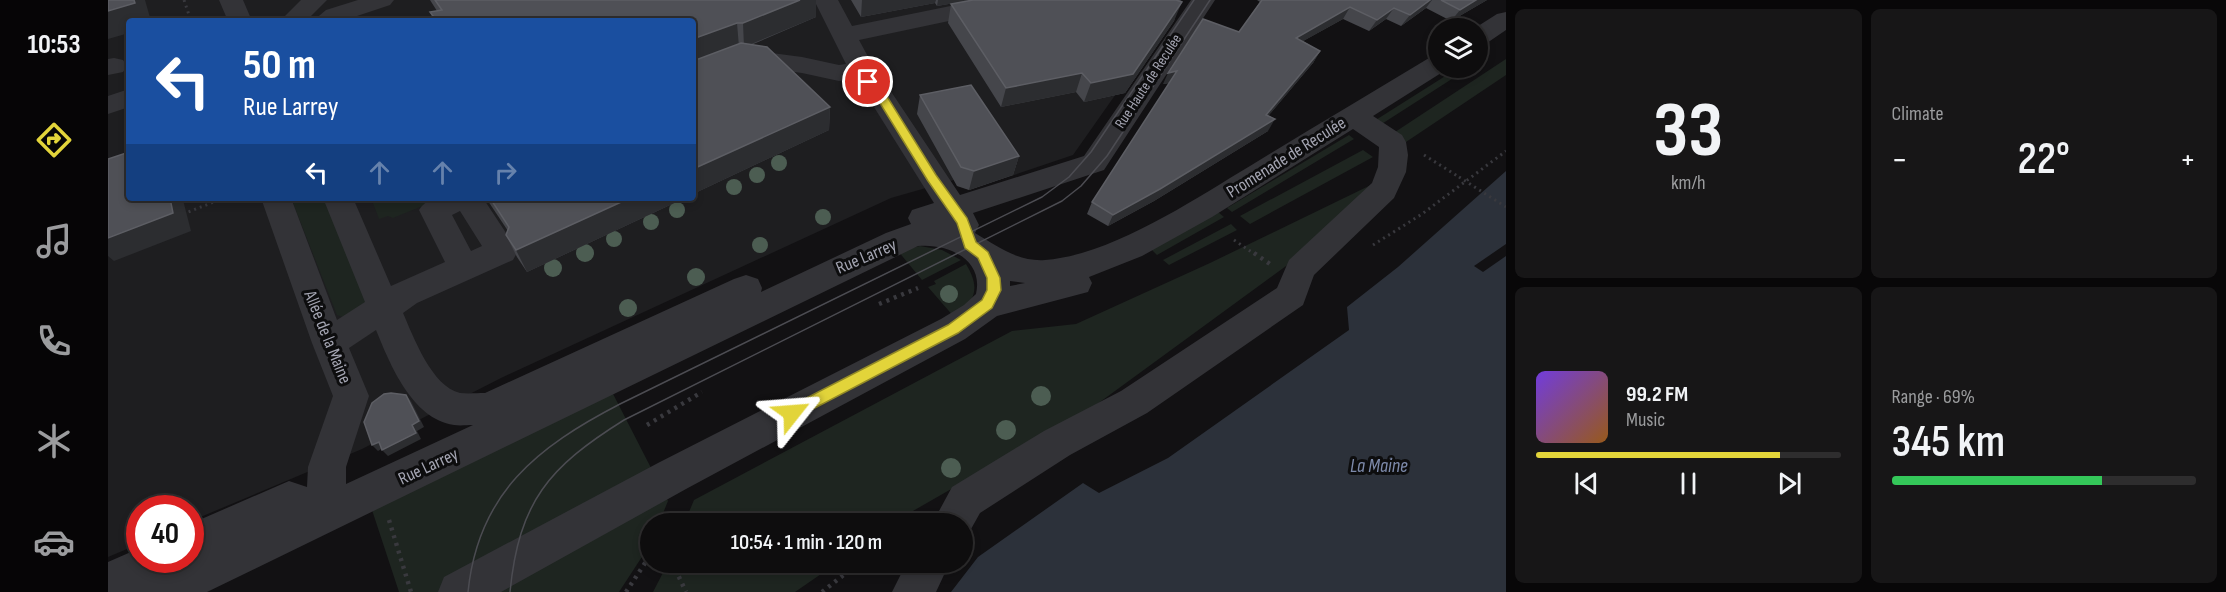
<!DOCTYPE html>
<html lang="en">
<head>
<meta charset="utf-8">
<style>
	:root { --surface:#0e0d0e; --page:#171617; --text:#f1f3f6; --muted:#9b9c9e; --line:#2e2d2e; --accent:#e2d43a }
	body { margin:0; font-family:"Sofia Sans Condensed",sans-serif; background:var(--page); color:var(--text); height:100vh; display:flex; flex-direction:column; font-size:22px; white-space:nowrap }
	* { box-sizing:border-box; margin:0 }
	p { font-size:20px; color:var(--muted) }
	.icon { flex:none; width:33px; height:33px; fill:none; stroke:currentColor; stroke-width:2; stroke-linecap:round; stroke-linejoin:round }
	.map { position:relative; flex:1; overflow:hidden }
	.sheet { display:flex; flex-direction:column; gap:9px; padding:9px; background:#080708; width:720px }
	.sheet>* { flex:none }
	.hud { position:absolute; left:18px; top:18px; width:570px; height:183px; border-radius:6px; box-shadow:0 3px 9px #0003,0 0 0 2px var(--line); background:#1a4fa0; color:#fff; overflow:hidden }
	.tools { position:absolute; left:1320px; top:18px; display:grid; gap:12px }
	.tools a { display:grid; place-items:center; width:60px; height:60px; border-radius:50%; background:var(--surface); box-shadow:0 3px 9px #0003,0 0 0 2px var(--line); font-size:30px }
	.speed { position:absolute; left:18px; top:495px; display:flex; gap:12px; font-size:30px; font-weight:700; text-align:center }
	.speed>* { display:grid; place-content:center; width:78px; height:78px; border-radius:50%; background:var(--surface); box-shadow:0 3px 9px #0003,0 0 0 2px var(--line); line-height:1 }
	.speed .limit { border:9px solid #d22; background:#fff; color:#111 }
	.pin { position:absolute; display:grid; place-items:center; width:51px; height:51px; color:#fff; margin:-26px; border:3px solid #fff; border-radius:50%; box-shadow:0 2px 6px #0007 }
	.me { position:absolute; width:66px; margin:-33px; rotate:62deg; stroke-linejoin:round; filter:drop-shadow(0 0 4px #0008) }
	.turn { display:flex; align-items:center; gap:21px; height:126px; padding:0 18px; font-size:27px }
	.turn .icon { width:78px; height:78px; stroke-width:2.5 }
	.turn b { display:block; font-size:42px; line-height:51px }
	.lanes { display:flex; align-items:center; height:57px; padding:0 18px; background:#0003; justify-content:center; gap:30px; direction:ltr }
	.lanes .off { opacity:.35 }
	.big { font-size:45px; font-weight:600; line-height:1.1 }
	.sheet .tile { flex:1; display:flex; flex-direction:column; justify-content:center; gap:9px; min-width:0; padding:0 21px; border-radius:9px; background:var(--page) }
	.sheet .dial { align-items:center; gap:0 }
	.dial b { font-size:78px; line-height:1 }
	.song { display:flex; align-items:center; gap:18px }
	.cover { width:72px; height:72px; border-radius:9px; background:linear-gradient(135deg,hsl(260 70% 55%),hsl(30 70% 35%)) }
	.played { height:6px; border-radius:3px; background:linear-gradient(90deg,var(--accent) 80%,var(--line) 80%) }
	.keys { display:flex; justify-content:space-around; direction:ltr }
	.heat { display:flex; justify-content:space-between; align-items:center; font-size:33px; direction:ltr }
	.charge { height:9px; border-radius:4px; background:linear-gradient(90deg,#34c759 69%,var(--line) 0) }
	.sheet .tiles { flex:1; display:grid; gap:9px; grid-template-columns:repeat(2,1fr) }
	.trip { position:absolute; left:532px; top:513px; width:333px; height:60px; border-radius:30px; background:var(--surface); box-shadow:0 3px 9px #0003,0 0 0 2px var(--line); font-weight:600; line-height:60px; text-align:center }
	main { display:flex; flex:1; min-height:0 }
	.dock { display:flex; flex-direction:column; width:108px; justify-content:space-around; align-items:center; background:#060506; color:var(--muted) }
	.dock .icon { width:42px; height:42px }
	.dock .on { color:var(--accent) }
	.dock b { font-size:27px; color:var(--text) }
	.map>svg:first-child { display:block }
</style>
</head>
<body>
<main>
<nav class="dock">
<b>10:53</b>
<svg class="icon on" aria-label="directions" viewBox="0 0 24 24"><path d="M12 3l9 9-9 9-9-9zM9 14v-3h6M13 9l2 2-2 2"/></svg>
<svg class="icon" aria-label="music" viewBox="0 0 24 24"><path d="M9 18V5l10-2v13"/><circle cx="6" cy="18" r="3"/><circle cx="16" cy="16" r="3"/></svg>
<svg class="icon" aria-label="phone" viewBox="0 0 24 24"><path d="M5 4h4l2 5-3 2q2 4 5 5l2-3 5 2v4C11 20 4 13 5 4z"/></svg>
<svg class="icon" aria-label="climate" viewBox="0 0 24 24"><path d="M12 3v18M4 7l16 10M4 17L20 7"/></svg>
<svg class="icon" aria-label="car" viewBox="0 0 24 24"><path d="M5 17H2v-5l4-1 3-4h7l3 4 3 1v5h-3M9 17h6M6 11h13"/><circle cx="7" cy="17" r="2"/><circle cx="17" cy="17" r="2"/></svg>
</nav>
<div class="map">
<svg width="1398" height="592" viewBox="0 0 1398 592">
	<rect width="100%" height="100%" fill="#121113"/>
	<path fill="#1e1e20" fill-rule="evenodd" d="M0,0h1074l-109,155 -103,35 -13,-4 -3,-6 -63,18 -390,180 -139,71 -171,72 -1,-13h-50l-1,36 -31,13zM21,21h564v177h-564z"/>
	<path fill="#1e2520" d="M1398,59v16l-100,67 -14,-8z
		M1350,68h11l-92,59 -6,-4z
		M1241,135l5,4 -122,73 -5,-4z
		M1255,150l10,7 -123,67 -10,-8z
		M1267,183l-74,72 -212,155 -197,113 -208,1 10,-24 318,-169 64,-7 134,-61z
		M183,198h37l43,103 -26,17 -8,-3z
		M263,198h71l-49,20 -5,-2 -9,3z
		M1110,212l6,5 -67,38 -6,-6z
		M1123,224l6,6 -68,35 -6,-5z
		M812,246l22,4 19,10 -39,20 -24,-29z
		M858,264c15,25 9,36 -11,54l-27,-31 8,-3 -2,-3z
		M502,388l58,113 -9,22 -8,1 -2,22 -30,46h-220l-27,-82z
		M560,563v-1l169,1 -42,29h-142z"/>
	<path fill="#2c313a" d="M1398,171v421h-555l27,-35 105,-74 16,10 69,-35 181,-128 -2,-23 51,-40z"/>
	<path fill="#121113" d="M1398,244v12l-23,16 -9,-6z"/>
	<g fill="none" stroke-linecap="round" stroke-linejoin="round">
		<path stroke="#39393e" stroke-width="3" stroke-dasharray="2 4" stroke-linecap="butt" d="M76,0l7,21
			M89,21l11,-3
			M1355,76l14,-8
			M1316,155l35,22
			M75,214l41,-16
			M1126,240l22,15
			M1265,245l49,-31 84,-63"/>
		<path stroke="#39393e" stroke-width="4.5" stroke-dasharray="3 5" stroke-linecap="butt" d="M1146,253l16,11
			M771,304l39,-16
			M539,425l55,-33
			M281,520l22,72
			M564,562l14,30
			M518,592l25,-38
			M714,592l38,-30"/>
		<path fill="#333337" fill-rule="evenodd" d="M111,0h24l9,21h-24z
			M193,0h26l-21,21h-26z
			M250,0h36l-4,5 -48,16h-29l13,-11z
			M706,0h24l14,26 128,-26h47l-4,5 -8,2 -156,33 20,37 9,10 72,108 124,-39 107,-156h24l-111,170 -131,43 6,12 -4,8c22,13 43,29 70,27 67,-5 148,-60 205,-94 59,-36 119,-72 179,-108l9,-2v12h11l-76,48 29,19 4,7 2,13 -2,17 -12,26 -80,77 -11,30 -156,108 -77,42 -90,58 -14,25 -3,1v-15h-31l20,-37 92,-56 77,-40 156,-103 12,-28 83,-77 6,-16 1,-20 -26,-18 -141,88 -70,39 -53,21 3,6 -4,9 -91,24 -32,23 -279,150 -185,103h-63l6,-15 214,-114 283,-144 23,-14 12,-11c8,-35 -29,-51 -58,-48l-711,346h-99v-30l32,-14v12h50v-36l99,-43 18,6 1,-20 25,-71 -21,-53 -51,-145h30l46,122 28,-18 -42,-104h30l38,88 54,-24 -26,-52c11,-19 44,-12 64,-12l35,53 -5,9 -96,43 -14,10c10,23 29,74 57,80 8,1 17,0 25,0l249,-114 12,-4 12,4 4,9 -1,4 125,-59 25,-9 -3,-6 4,-8 22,-7 -65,-104 -16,-20 -14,2 -37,-8 -59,-8 -50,19v-18l47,-17 62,8 37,8 7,-1zM352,211l22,35 -11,5 -19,-36zM902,281l15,2 -15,3zM268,330c14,34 36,89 78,95 6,1 13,0 19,0l-127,59v-17l23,-71 -20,-48z
			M1398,12v18l-19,13 -9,3v-18h-3l22,-14z
			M6,58l9,2 4,6 -4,6 -15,3v-16z
			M21,89v18l-21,7v-18z
			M799,562h43l-14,30h-44z"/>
		<path stroke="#4c4c52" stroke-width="1.5" d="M360,592c10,-99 69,-145 152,-188l422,-207 27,-20 22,-25 103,-152
			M402,592c9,-91 39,-125 114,-172l438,-219 19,-15 26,-30 103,-156"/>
		<path stroke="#39393e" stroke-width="3" stroke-dasharray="2 4" stroke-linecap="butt" d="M1351,177l47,30"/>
	</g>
	<g fill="#4c5d52">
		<circle cx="671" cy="163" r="8"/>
		<circle cx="649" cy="175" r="8"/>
		<circle cx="626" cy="187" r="8"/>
		<circle cx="569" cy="210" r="8"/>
		<circle cx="715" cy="217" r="8"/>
		<circle cx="543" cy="222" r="8"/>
		<circle cx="506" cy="239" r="8"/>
		<circle cx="652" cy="245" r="8"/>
		<circle cx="477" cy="253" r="9"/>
		<circle cx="445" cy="268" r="9"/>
		<circle cx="588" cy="277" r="9"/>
		<circle cx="841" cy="294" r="9"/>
		<circle cx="520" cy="308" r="9"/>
		<circle cx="933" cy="396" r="10"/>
		<circle cx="898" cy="430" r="10"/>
		<circle cx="843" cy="468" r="10"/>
	</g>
	<path fill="#45464b" d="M322,0h386v17l-65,28 79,62 -1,23 -136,64v-173h-259l-4,-9 7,-1z
		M743,0h330l-1,1 -6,20 -49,72 -41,9 -8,-10 -75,15 -53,-84 3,-19 20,-4 -34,6 -2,-3 -74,14z
		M1149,0h230l-36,21 -25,-13 -25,18 -15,-7 -17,12 -26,-12 -40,22 17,10 -7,12 -45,53v15l-114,70 -46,25 -21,-12 5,-12 78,-119 -7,1 76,-52 21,-30z
		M812,95l99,61 -6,19 -44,15 -12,-4 -40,-72z
		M378,198h199l-158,74 -10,-15 -11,-22 2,-4z"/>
	<path fill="#2c2d30" d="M26,0h11l6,21h-22v12l-21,6v-28z
		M692,0h16v17l-72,30 -1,-24z
		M754,0h74l-1,3 -74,14z
		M830,0h35l-36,6z
		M1322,0h2l-6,8 -25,18 9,-11z
		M1368,0h11l-36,21 9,-11z
		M1074,2l-8,19 -49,72 -41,9 7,-19z
		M1242,7l-7,12 -54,30 7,-11z
		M1286,8l-8,11 -17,12 8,-11z
		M629,23l2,24 -46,17v-25z
		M1212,51l-7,12 -54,64 7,-12z
		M1069,71l-5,11 -9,2 5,-11z
		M974,73l-6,19 -75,15 5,-19z
		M722,107l-1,23 -136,64v-25z
		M1167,119l-7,12 -114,70 -46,25 5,-11z
		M911,156l-6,19 -44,15 5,-19z
		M62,198h18l-5,2 8,31 -77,30 -6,-5v-19z
		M522,198h55l-158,74 -11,-22z
		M298,395l5,6 13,26 -7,4 4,8 -33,17 -6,-6 30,-25z
		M271,442l6,5 -7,4 -6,-6z"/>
	<path fill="#4f5056" stroke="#5d5e64" stroke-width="1.5" d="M0,0h26l1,3 -27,8z
		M327,0h365l-57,23h-6l-44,16v-18h-256l-7,-9 12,-2z
		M865,0h203l6,2 -49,72 -42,9 -9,-10 -76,15 -55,-84z
		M1154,0h168l-20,15 -16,-7 -17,12 -27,-13 -54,31 24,13 -54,64 9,4 -115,70 -47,26 -21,-13 85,-131 -9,2 35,-54 36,13z
		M1333,0h35l-16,10z
		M633,43l26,4 63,60 -137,62v-108z
		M863,85l48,71 -45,15 -13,-4 -41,-72z
		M21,152v46h41l3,15 -65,25v-79z
		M382,198h140l-114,52 -10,-15 3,-8z
		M283,393l15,2 13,26 -7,4 4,8 -34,17 -3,-8 -7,3 -8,-23 8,-19 12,-9z"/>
	<path fill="#e2d43a" stroke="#938a26" stroke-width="1.5" d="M760,78l15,12 53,85 31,43 9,24 12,10 12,26 1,12 -9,18 -34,25 -166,87 -5,-2 -2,-5 2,-5 161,-83 34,-25 5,-10v-12l-9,-20 -13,-10 -8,-25 -29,-42 -53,-86 -13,-13z"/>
	<g text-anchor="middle" stroke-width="6" stroke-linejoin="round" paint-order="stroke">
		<g font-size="15" fill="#a4a5b2" stroke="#0d0d0e">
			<text transform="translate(1040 81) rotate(-57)" y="5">Rue Haute de Reculée</text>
		</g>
		<g font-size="18" fill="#a4a5b2" stroke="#0d0d0e">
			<text transform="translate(1178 157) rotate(-32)" y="6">Promenade de Reculée</text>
			<text transform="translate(758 256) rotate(-23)" y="6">Rue Larrey</text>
			<text transform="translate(220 337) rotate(68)" y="6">Allée de la Maine</text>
			<text transform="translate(320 466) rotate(-25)" y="6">Rue Larrey</text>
		</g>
		<g font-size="20" font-style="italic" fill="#7d8aab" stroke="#0d0d0e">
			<text x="1271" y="472">La Maine</text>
		</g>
	</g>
</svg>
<div class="tools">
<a><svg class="icon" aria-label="layers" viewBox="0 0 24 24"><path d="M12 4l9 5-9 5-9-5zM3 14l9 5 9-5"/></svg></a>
</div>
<div class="speed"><div class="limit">40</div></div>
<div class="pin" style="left:760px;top:82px;background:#d93025"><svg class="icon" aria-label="arrive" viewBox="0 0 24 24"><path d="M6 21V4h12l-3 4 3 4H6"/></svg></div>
<svg class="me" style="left:684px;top:413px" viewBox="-20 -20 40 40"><path d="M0-17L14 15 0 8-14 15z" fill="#e2d43a" stroke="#fff" stroke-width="4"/></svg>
<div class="trip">10:54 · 1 min · 120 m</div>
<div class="hud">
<div class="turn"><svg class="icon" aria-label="left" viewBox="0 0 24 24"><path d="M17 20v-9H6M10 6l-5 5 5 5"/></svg><div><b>50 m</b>Rue Larrey</div></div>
<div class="lanes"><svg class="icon" aria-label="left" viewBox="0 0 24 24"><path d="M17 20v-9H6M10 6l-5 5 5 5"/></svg><svg class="icon off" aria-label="ahead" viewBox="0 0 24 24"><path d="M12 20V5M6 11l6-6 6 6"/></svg><svg class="icon off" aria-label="ahead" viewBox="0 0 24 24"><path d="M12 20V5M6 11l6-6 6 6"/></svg><svg class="icon off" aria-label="right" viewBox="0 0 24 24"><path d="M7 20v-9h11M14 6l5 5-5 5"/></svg></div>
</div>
</div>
<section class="sheet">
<div class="tiles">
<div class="tile dial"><b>33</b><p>km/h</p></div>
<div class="tile"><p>Climate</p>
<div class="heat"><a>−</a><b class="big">22°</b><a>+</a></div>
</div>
<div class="tile">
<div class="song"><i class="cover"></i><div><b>99.2 FM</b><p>Music</p></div></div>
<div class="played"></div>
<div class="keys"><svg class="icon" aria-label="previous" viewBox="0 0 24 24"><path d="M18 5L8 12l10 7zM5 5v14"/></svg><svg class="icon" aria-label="pause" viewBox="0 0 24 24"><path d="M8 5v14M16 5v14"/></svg><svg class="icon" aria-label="next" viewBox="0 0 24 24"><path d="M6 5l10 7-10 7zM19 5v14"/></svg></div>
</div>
<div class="tile"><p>Range · 69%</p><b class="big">345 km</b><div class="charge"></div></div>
</div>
</section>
</main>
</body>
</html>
